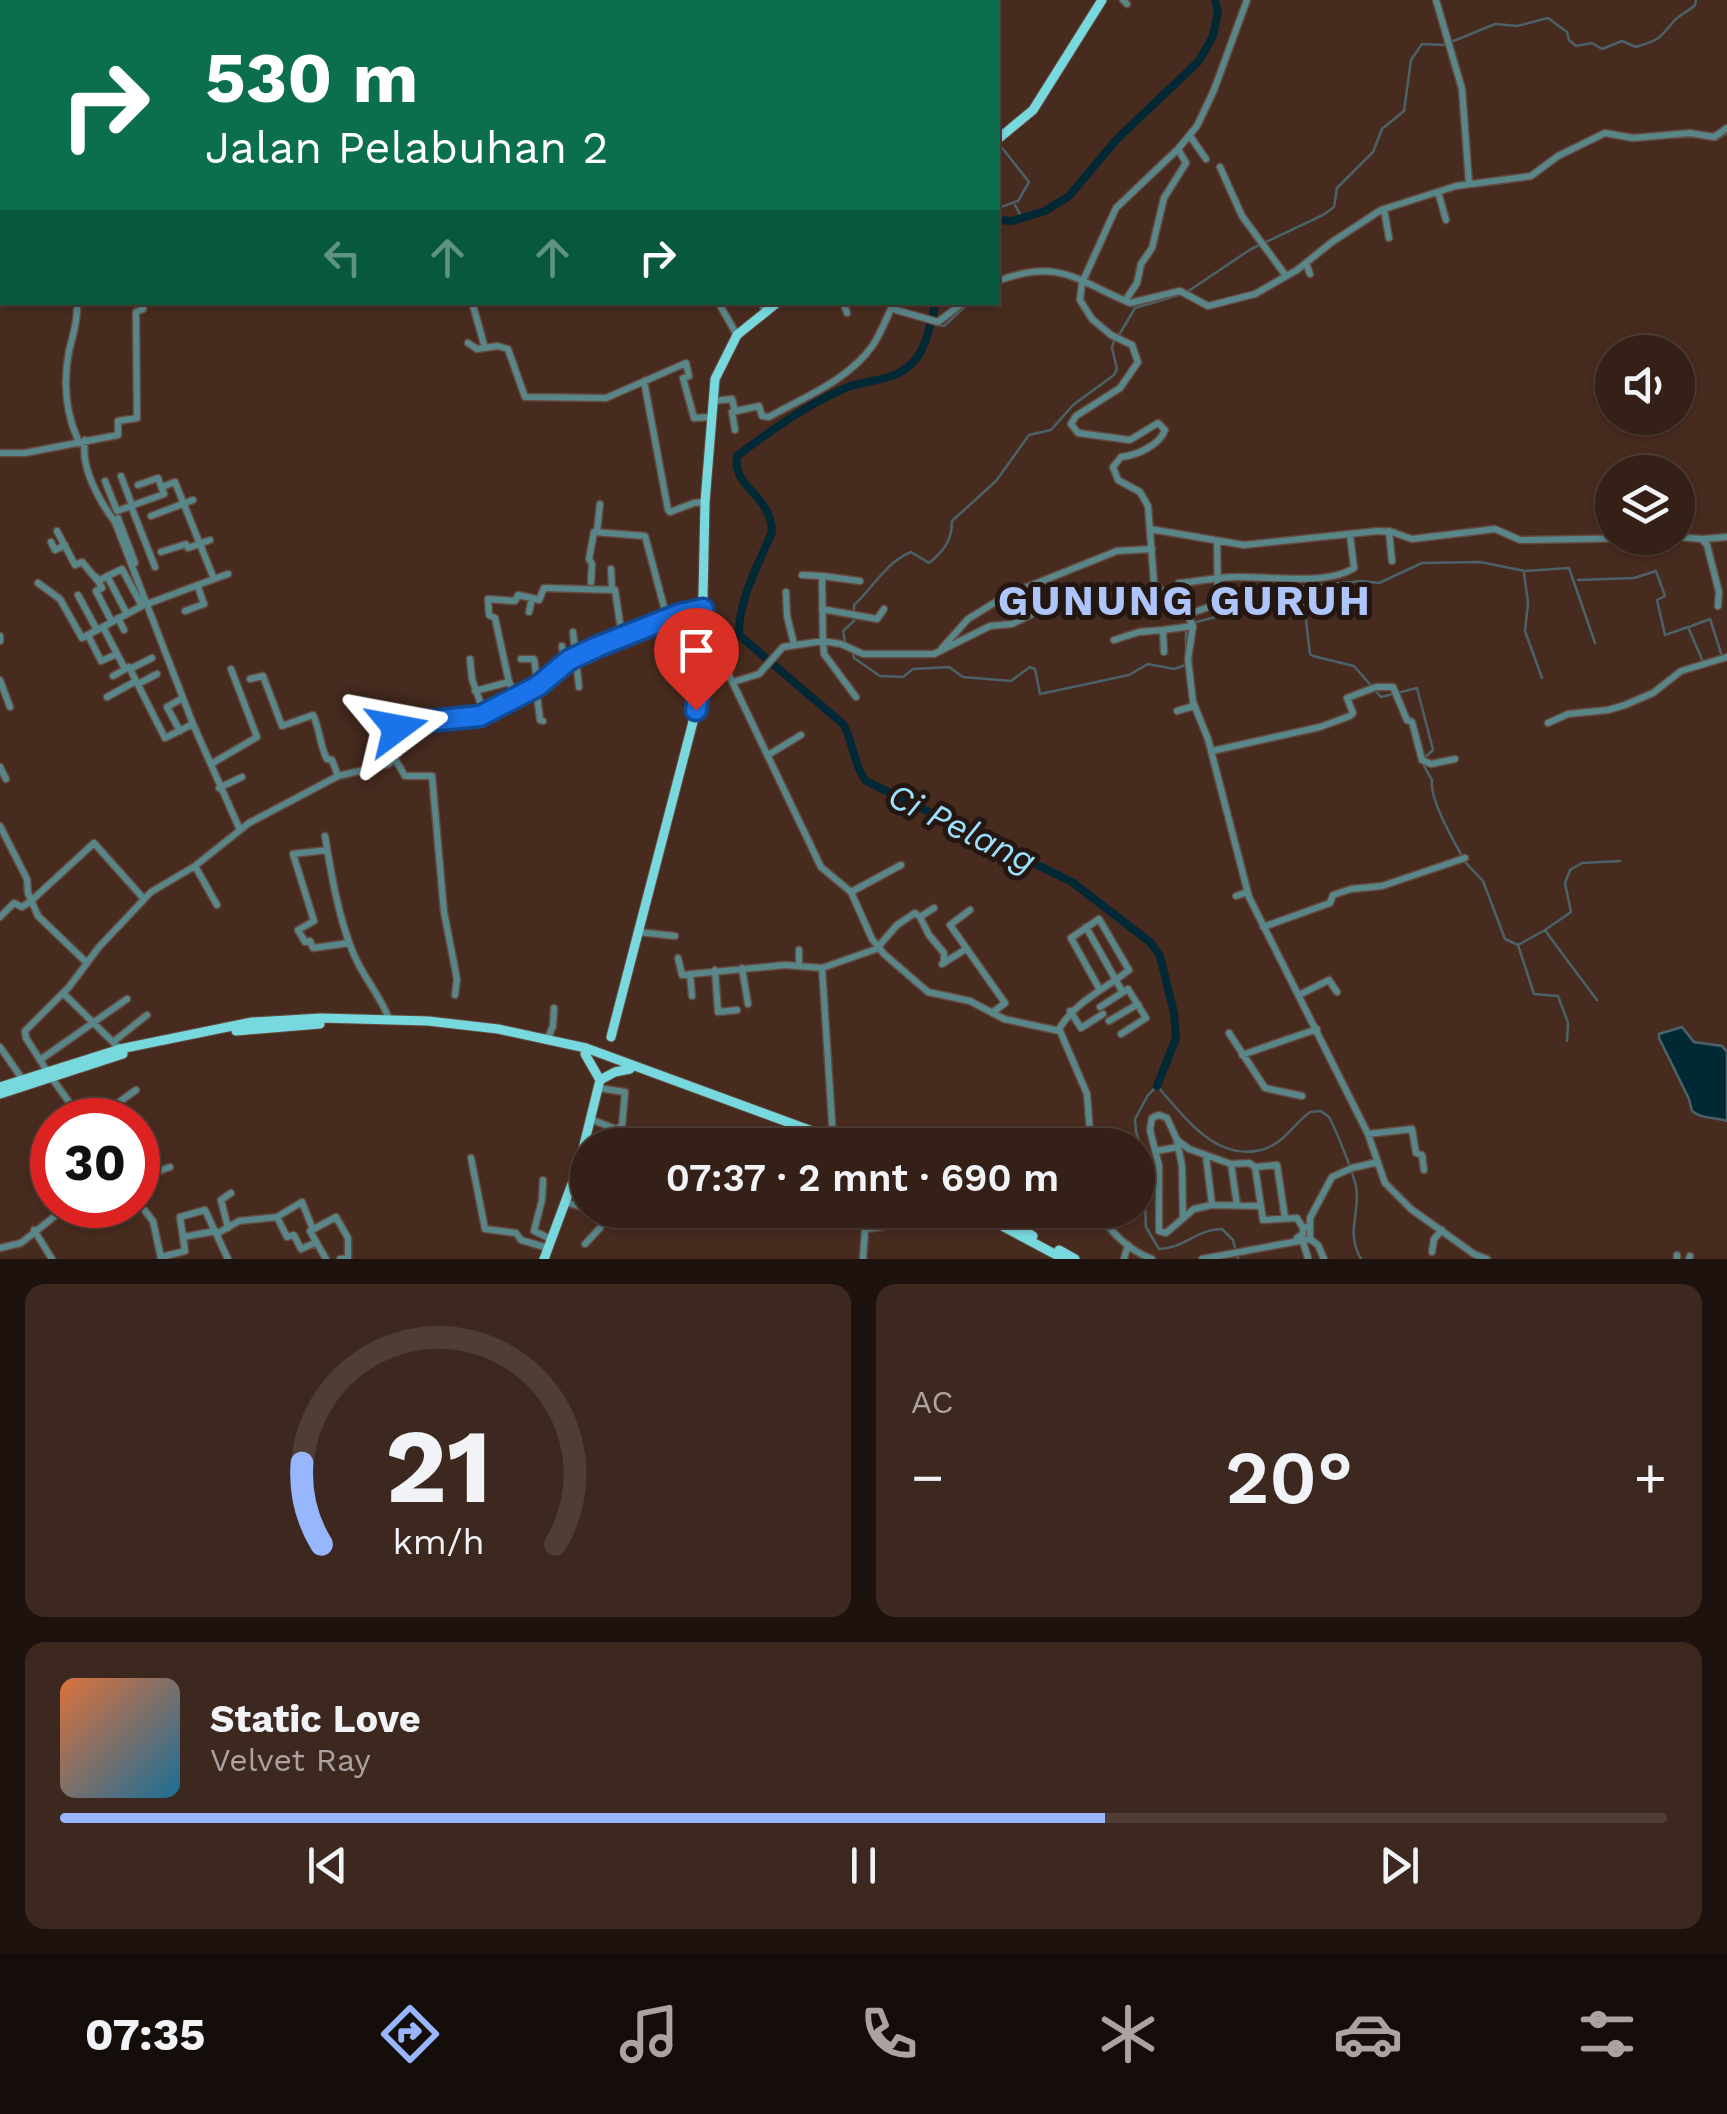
<!DOCTYPE html>
<html lang="id">
<head>
<meta charset="utf-8">
<style>
	:root { --surface:#352017; --page:#3d2820; --text:#f1f3f6; --muted:#aaa3a1; --line:#4f3e36; --accent:#98b6fd }
	body { margin:0; font-family:"Work Sans",sans-serif; background:var(--page); color:var(--text); height:100vh; display:flex; flex-direction:column; font-size:38px; white-space:nowrap }
	* { box-sizing:border-box; margin:0 }
	p { font-size:32px; color:var(--muted) }
	.icon { flex:none; width:55px; height:55px; fill:none; stroke:currentColor; stroke-width:2; stroke-linecap:round; stroke-linejoin:round }
	.map { position:relative; height:1259px; overflow:hidden }
	.details { display:flex; flex-direction:column; gap:25px; padding:25px; background:#1d120d; flex:1 }
	.details>* { flex:none }
	.top-card { position:absolute; left:0px; top:0px; width:1000px; height:305px; box-shadow:0 2px 8px #0004,0 0 0 2px var(--line); background:#0b6e4f; color:#fff; overflow:hidden }
	.controls { position:absolute; left:1595px; top:335px; display:grid; gap:20px }
	.controls a { display:grid; place-items:center; width:100px; height:100px; border-radius:50%; background:var(--surface); box-shadow:0 2px 8px #0004,0 0 0 2px var(--line); font-size:50px }
	.speed { position:absolute; left:30px; top:1098px; display:flex; gap:20px; font-size:50px; font-weight:700; text-align:center }
	.speed>* { display:grid; place-content:center; width:130px; height:130px; border-radius:50%; background:var(--surface); box-shadow:0 2px 8px #0004,0 0 0 2px var(--line); line-height:1 }
	.speed .limit { border:15px solid #d22; background:#fff; color:#111 }
	.pin { position:absolute; display:grid; place-items:center; width:85px; height:85px; color:#fff; margin:-102px -42px; border-radius:50% 50% 50% 0; rotate:-45deg; box-shadow:0 0 10px #0007 }
	.pin .icon { rotate:45deg }
	.me { position:absolute; width:110px; margin:-55px; rotate:77deg; stroke-linejoin:round; filter:drop-shadow(0 0 8px #0008) }
	.turn { display:flex; align-items:center; gap:35px; height:210px; padding:0 40px; font-size:45px }
	.turn .icon { width:130px; height:130px; stroke-width:2.5 }
	.turn b { display:block; font-size:70px; line-height:85px }
	.lanes { display:flex; align-items:center; height:95px; padding:0 40px; background:#0003; justify-content:center; gap:50px; direction:ltr }
	.lanes .off { opacity:.35 }
	.big { font-size:75px; font-weight:600; line-height:1.1 }
	.details .tile { flex:1; display:flex; flex-direction:column; justify-content:center; gap:15px; min-width:0; padding:0 35px; border-radius:20px; background:var(--page) }
	.details .dial { align-items:center; gap:0 }
	.dial svg { height:260px; overflow:visible; fill:none; stroke:var(--line); stroke-width:7; stroke-linecap:round; text-anchor:middle }
	.dial text { fill:var(--text); stroke:none }
	.song { display:flex; align-items:center; gap:30px }
	.cover { width:120px; height:120px; border-radius:15px; background:linear-gradient(135deg,hsl(20 70% 55%),hsl(200 70% 35%)) }
	.played { height:10px; border-radius:5px; background:linear-gradient(90deg,var(--accent) 65%,var(--line) 65%) }
	.keys { display:flex; justify-content:space-around; direction:ltr }
	.heat { display:flex; justify-content:space-between; align-items:center; font-size:55px; direction:ltr }
	.details .tiles { flex:1; display:grid; gap:25px; grid-template-columns:1fr 1fr }
	.tile:last-child { grid-column:span 2 }
	.trip { position:absolute; left:570px; top:1128px; width:585px; height:100px; border-radius:50px; background:var(--surface); box-shadow:0 2px 8px #0004,0 0 0 2px var(--line); font-weight:600; line-height:100px; text-align:center }
	.menu { display:flex; height:160px; justify-content:space-around; align-items:center; background:#150d09; color:var(--muted) }
	.menu .icon { width:70px; height:70px }
	.menu .active { color:var(--accent) }
	.menu b { font-size:45px; color:var(--text) }
	.map>svg:first-child { display:block }
</style>
</head>
<body>
<div class="map">
<svg width="1727" height="1259" viewBox="0 0 1727 1259">
	<rect width="100%" height="100%" fill="#472b1f"/>
	<path fill="#002835" stroke="#4c6269" stroke-width="2.5" d="M1682,1027l12,15 28,4 5,6v69c-12,-4 -26,-2 -35,-10l-3,-12 -30,-61v-4z"/>
	<g fill="none" stroke-linecap="round" stroke-linejoin="round">
		<path stroke="#4c6269" stroke-width="2.5" d="M1676,137h22
			M1641,140l17,-1
			M1716,140l11,-7
			M1474,187l57,-8 24,-17
			M1015,205l7,13
			M998,208l20,-7 11,-19 -30,-38
			M1187,292l64,-43 72,-34 11,-8 3,-19 36,-36 9,-23 22,-18 7,-51 11,-16 22,1 51,-21 22,2 31,-8 19,14 2,8 7,6 16,-3 10,6 20,-8 14,6c26,-8 22,-8 39,-27 6,-6 14,-9 20,-15l1,-5
			M930,323l14,3 26,-24
			M1119,335l16,-27 44,-13
			M1524,573l4,30 -3,28 17,47
			M1578,580l56,-2 22,-7 9,25 -8,4 8,35 23,-8 16,37
			M1302,587l60,-6 17,2 43,-20 58,-1 45,9 44,-3 26,75
			M1193,623l41,-11 22,-20 46,-5 8,67 3,2 41,10 27,31 36,-9 16,62 -8,7
			M1689,627l21,-8 11,34
			M845,642l-2,-11 11,-10v-16c18,-16 32,-43 57,-53l18,11c15,-12 23,-23 23,-42l44,-40 33,-46 22,-5 22,-25 41,-30 3,-6 -5,-21 2,-7
			M853,652l1,6 26,18 23,1 10,-8 36,-2 14,10 48,4 19,-14 5,2 5,25 89,-19 19,-11 26,5 11,-4 1,-4
			M1186,653v-22
			M1423,764l9,16c-3,18 20,58 30,76
			M1466,863l17,18 22,58 13,6 16,49 24,2 10,27 -1,18
			M1545,930l26,-18 -6,-29 5,-13 12,-7 38,-2
			M1518,945l27,-15c17,24 35,47 52,70
			M1238,1259l-5,-19 -11,-11c-25,0 -39,20 -63,20l-13,-22 -3,-75 -7,-20 -1,-13 13,-24 9,-9c28,31 61,80 110,62 18,-7 28,-25 43,-36l11,-1 8,6c8,15 23,53 27,69 5,27 -11,45 5,73"/>
		<path stroke="#002835" stroke-width="8" d="M998,220l14,1 33,-10 24,-15 48,-57 82,-78 14,-25 5,-24 -3,-12
			M936,302c-6,22 -9,49 -27,64 -19,17 -45,13 -66,23 -37,16 -74,43 -106,67 -5,32 34,38 35,76 -13,32 -34,68 -33,103l104,89c11,18 10,41 23,57l206,101 78,60 10,14 14,57 2,25 -19,48"/>
		<defs>
			<path id="minor" d="M155,0l1,2
				M243,0v2
				M499,0l4,2
				M624,0l1,2
				M1123,0l4,4
				M1247,0l-33,90 -17,36 -19,23 -62,59 -34,75 -2,17 12,19 19,16 21,10 6,17 -18,26 -44,28 -5,8 7,9 52,7 28,-17 7,7c-6,16 -28,25 -44,27l-8,10 5,13 22,12 8,14 6,77 8,8 17,8 14,27 -5,33 5,43 15,37 41,158 119,237 17,49 26,26 63,45 13,5
				M1436,0l26,89 7,94
				M118,2l1,-2
				M305,2v-2
				M995,2l1,-2
				M0,96l2,-1
				M1190,136l16,23
				M0,156h2
				M1220,167l22,49 44,60
				M0,190l2,-1
				M1438,192l8,28
				M1384,209l5,29
				M1306,263l4,11
				M998,281c61,-23 78,-1 132,22l50,-12 28,15 47,-12 42,-24 35,-28 49,-32 75,-24 75,-10 27,-20 47,-23 28,5 57,-5 24,4 13,-9
				M1125,301l12,-18 4,-19 11,-16 12,-50 22,-35 -8,-14
				M77,302c1,17 -4,33 -8,49 -6,31 -4,60 9,89
				M472,302l13,46
				M718,302l19,33
				M761,302l4,9
				M843,302l4,11
				M887,302l9,8 42,12 26,-20
				M468,343l9,6 21,-3 10,3 17,48 81,1 80,-35 3,13 -6,2 11,40 18,-1
				M644,381l24,129 2,2 24,-9 11,-1
				M713,401l19,-2 3,12
				M735,430l-3,-18 27,-6 3,10 7,1c35,-20 80,-37 104,-72 9,-14 14,-28 21,-43
				M85,440c-5,28 15,62 30,82l78,202
				M0,453h25l93,-18v-14l19,-3 -1,-106 7,-3 1,-7
				M121,476l11,29
				M105,481l12,30 47,-17 -6,-16 -20,7
				M131,506l24,61
				M151,516l42,-16
				M118,518l17,45
				M1150,529l94,16 134,-14 14,1 20,7 83,-10 25,11 119,-2
				M597,531l3,-27
				M1389,531l3,30
				M1678,537l24,2 5,6 12,47 -1,14
				M1703,539l24,-2
				M51,542l4,8 10,-5
				M161,552l25,-8 2,4 22,-8
				M611,569l1,21
				M107,576l20,38
				M822,576l38,5
				M96,577l6,11 -6,3 16,31
				M214,579l14,-5
				M591,582l1,-18 -3,-5 5,-27 51,4 22,82
				M38,583l22,16 22,39 60,-32 -20,-37 -24,12 -16,-19 -7,3 -18,-34
				M786,592l1,24 7,28
				M78,595l19,35
				M532,598l7,2 5,-12 71,2 7,47
				M1179,599v-16c19,-1 37,-6 56,-6 33,-1 91,9 119,-9l-4,-33
				M147,604l67,-25 -39,-97 -13,5
				M822,609l55,10 7,-10
				M185,611l19,-7 -6,-17
				M1188,614l30,-10 -1,-61
				M118,618l6,12
				M659,622l9,21 3,28
				M103,627l22,42
				M573,632l6,55
				M88,635l13,26 16,-7
				M0,636v5
				M1114,640l25,-8 24,-2
				M562,646l2,17
				M942,648l26,-29 39,-24 110,-44 35,-2
				M1164,652l-1,-22 30,-4
				M470,659l2,20 12,34
				M521,659h13l4,27
				M130,669l22,-11
				M703,669h17l9,6 92,192 30,25 21,47 12,15 44,38 42,9 34,18 56,12 27,63 4,51
				M113,676l16,-9 36,71 28,-14 47,106
				M250,679l13,-3 19,50 31,-11c7,14 7,32 14,44l5,1 6,16
				M0,680l10,27
				M733,682l26,-8 24,-27 40,-6 -1,-65 -20,-1
				M138,684l19,-10
				M536,687l4,33 3,1
				M475,691l34,-9
				M107,697l29,-16
				M517,697l-8,-15 -14,-64 -6,-3 -1,-16 27,2 3,-6 14,3 -3,14
				M856,697l-32,-43 -1,-13 18,3 22,10h71l56,-28 22,-2 24,-12 66,-18 27,2 33,-5
				M1177,711l17,-5
				M1548,723l20,-9 40,-4 17,-5 28,-12 28,-22 46,-14
				M180,731l-13,-24 14,-8
				M1212,751l108,-24 30,-11 3,-3 -6,-15 29,-11h17l14,33 5,2 10,38 9,4 24,-5
				M768,755l33,-20
				M395,759l10,17h27l12,136 13,67 -2,16
				M211,764l46,-27 -26,-68
				M0,767l6,12
				M219,788l23,-11
				M0,826l27,53 1,14 10,23 49,47
				M325,836c6,37 13,79 27,114 9,25 28,44 37,69
				M327,850l-34,4 21,67 -16,9 7,12 5,-1 3,7 36,-5
				M195,866l22,39
				M851,892l50,-27
				M1236,896l11,-4
				M970,910l-20,15 55,78 -13,10
				M0,917l14,-14 8,4 9,-6 63,-58 50,56
				M920,917l9,18 15,18v10
				M1086,927l36,64
				M1263,927l67,-24 3,-8 18,-6 31,-3 83,-28
				M638,932l37,4
				M878,947l19,-22 18,-12 5,4 14,-9
				M678,958l4,17 103,-10 37,3
				M942,964l24,-15
				M799,965v-15
				M742,968l6,36
				M715,970l3,42 19,-2
				M690,974l2,22
				M63,993l57,56
				M1299,995l30,-15 8,12
				M1100,1007l28,-18 18,29 -25,16
				M1070,1011l11,17 22,-14
				M1109,1021l29,-17
				M1059,1029c17,-28 45,-39 70,-59l-30,-51 -28,19 29,52
				M1229,1033l36,55 37,8
				M548,1038l5,-12 1,-18
				M113,1042l34,-27
				M0,1047l23,33
				M1242,1055l75,-26
				M40,1060l87,-61
				M47,1071l-21,-33 -1,-7 44,-44 30,-40 52,-55 44,-26 54,-43 89,-47 51,-12 9,-10 -2,-18 3,-11 81,-10 63,-32 26,-22 30,-15 68,-28 36,-9
				M51,1077l31,43
				M590,1119l26,10 6,-3 3,-34 -27,-4
				M124,1120l-9,-15 21,-15
				M1368,1134l44,-5 4,24 6,2 2,15
				M833,1138l-11,-170 57,-20
				M1177,1141l5,25 1,50
				M138,1142l18,30 14,-5
				M1156,1151l22,-4
				M1206,1156l6,49
				M471,1158l14,71 31,4 5,7 27,8
				M1231,1164l6,41
				M1255,1167l-6,-4 -18,1 -42,-15 -12,-9 -10,-22 -8,-3 -7,3 -2,12 9,36v65l7,2 28,-24 18,-4 48,1
				M543,1180l-1,20 -8,31 17,8
				M568,1192l20,6
				M138,1202l15,19 8,37
				M565,1202l23,7
				M857,1210l8,19 -2,30
				M1098,1210c10,21 32,41 54,49
				M277,1217l10,20 7,-2 7,14 14,-6
				M1285,1218l-8,-53 -22,2 8,53 34,-2 6,10 5,-1
				M228,1228l-7,-28 10,-7
				M865,1229l16,-2
				M34,1230l18,29
				M218,1233l21,-12 38,-4 25,-15 10,25
				M183,1237l33,-6
				M1297,1238l6,-4v-6
				M1310,1239v-21l22,-41 20,-9 26,-6
				M1303,1242l5,16
				M585,1244l15,-16 6,-18
				M0,1248l21,-5 48,-38
				M1432,1252l2,-13 8,-9
				M161,1257l24,-6 -5,-34 25,-7 23,49
				M326,1259l-16,-28 26,-14 12,21v20l-8,1
				M1124,1259l4,-14
				M1202,1259l108,-20 8,6 6,14
				M1677,1259v-4
				M1689,1259l1,-3"/>
			<path id="major" d="M998,139l35,-29 69,-110
				M236,1031l84,-7
				M611,1037l90,-346 4,-189 10,-123 22,-44 41,-33
				M585,1054l15,26
				M600,1080l15,-8 15,-3
				M0,1087l120,-38 132,-27 69,-4 107,3 70,8 88,19 264,97
				M0,1094l123,-40
				M972,1210l92,49
				M987,1210l46,26
				M1059,1250l16,9
				M544,1259l35,-94 21,-85"/>
		</defs>
		<use href="#minor" stroke="#64493e" stroke-width="9"/>
		<use href="#major" stroke="#64493e" stroke-width="11"/>
		<use href="#minor" stroke="#598689" stroke-width="6"/>
		<use href="#major" stroke="#77d9de" stroke-width="9"/>
	</g>
	<g fill="none" stroke-linecap="round" stroke-linejoin="round">
		<defs>
			<path id="route" d="M397,728l11,-5 72,-7 58,-30 31,-26 30,-14 81,-32 23,-5v60l-7,41"/>
		</defs>
		<use href="#route" stroke="#114b97" stroke-width="25"/>
		<use href="#route" stroke="#1a73e8" stroke-width="18"/>
	</g>
	<g text-anchor="middle" stroke-width="10" stroke-linejoin="round" paint-order="stroke">
		<g font-size="35" font-style="italic" fill="#9be0fd" stroke="#241712">
			<text transform="translate(962 828) rotate(26)" y="12">Ci Pelang</text>
		</g>
		<g font-size="42" font-weight="bold" letter-spacing="2.5" fill="#aec5fb" stroke="#241712">
			<text x="1185" y="615">GUNUNG GURUH</text>
		</g>
	</g>
</svg>
<div class="controls">
<a><svg class="icon" aria-label="sound" viewBox="0 0 24 24"><path d="M4 9h4l5-4v14l-5-4H4zM17 9q2 3 0 6"/></svg></a>
<a><svg class="icon" aria-label="layers" viewBox="0 0 24 24"><path d="M12 4l9 5-9 5-9-5zM3 14l9 5 9-5"/></svg></a>
</div>
<div class="speed"><div class="limit">30</div></div>
<div class="pin" style="left:696px;top:710px;background:#d93025"><svg class="icon" aria-label="arrive" viewBox="0 0 24 24"><path d="M6 21V4h12l-3 4 3 4H6"/></svg></div>
<svg class="me" style="left:397px;top:728px" viewBox="-20 -20 40 40"><path d="M0-17L14 15 0 8-14 15z" fill="#1a73e8" stroke="#fff" stroke-width="4"/></svg>
<div class="trip">07:37 · 2 mnt · 690 m</div>
<div class="top-card">
<div class="turn"><svg class="icon" aria-label="right" viewBox="0 0 24 24"><path d="M7 20v-9h11M14 6l5 5-5 5"/></svg><div><b>530 m</b>Jalan Pelabuhan 2</div></div>
<div class="lanes"><svg class="icon off" aria-label="left" viewBox="0 0 24 24"><path d="M17 20v-9H6M10 6l-5 5 5 5"/></svg><svg class="icon off" aria-label="ahead" viewBox="0 0 24 24"><path d="M12 20V5M6 11l6-6 6 6"/></svg><svg class="icon off" aria-label="ahead" viewBox="0 0 24 24"><path d="M12 20V5M6 11l6-6 6 6"/></svg><svg class="icon" aria-label="right" viewBox="0 0 24 24"><path d="M7 20v-9h11M14 6l5 5-5 5"/></svg></div>
</div>
</div>
<section class="details">
<div class="tiles">
<div class="tile dial"><svg viewBox="0 0 100 80">
<path d="M14 69A42 42 0 1 1 86 69"/>
<path d="M14 69A42 42 0 0 1 8 44" stroke="#98b6fd"/>
<text x="50" y="56" font-size="32" font-weight="700">21</text>
<text x="50" y="72" font-size="11">km/h</text>
</svg></div>
<div class="tile"><p>AC</p>
<div class="heat"><a>−</a><b class="big">20°</b><a>+</a></div>
</div>
<div class="tile">
<div class="song"><i class="cover"></i><div><b>Static Love</b><p>Velvet Ray</p></div></div>
<div class="played"></div>
<div class="keys"><svg class="icon" aria-label="previous" viewBox="0 0 24 24"><path d="M18 5L8 12l10 7zM5 5v14"/></svg><svg class="icon" aria-label="pause" viewBox="0 0 24 24"><path d="M8 5v14M16 5v14"/></svg><svg class="icon" aria-label="next" viewBox="0 0 24 24"><path d="M6 5l10 7-10 7zM19 5v14"/></svg></div>
</div>
</div>
</section>
<nav class="menu">
<b>07:35</b>
<svg class="icon active" aria-label="directions" viewBox="0 0 24 24"><path d="M12 3l9 9-9 9-9-9zM9 14v-3h6M13 9l2 2-2 2"/></svg>
<svg class="icon" aria-label="music" viewBox="0 0 24 24"><path d="M9 18V5l10-2v13"/><circle cx="6" cy="18" r="3"/><circle cx="16" cy="16" r="3"/></svg>
<svg class="icon" aria-label="phone" viewBox="0 0 24 24"><path d="M5 4h4l2 5-3 2q2 4 5 5l2-3 5 2v4C11 20 4 13 5 4z"/></svg>
<svg class="icon" aria-label="climate" viewBox="0 0 24 24"><path d="M12 3v18M4 7l16 10M4 17L20 7"/></svg>
<svg class="icon" aria-label="car" viewBox="0 0 24 24"><path d="M5 17H2v-5l4-1 3-4h7l3 4 3 1v5h-3M9 17h6M6 11h13"/><circle cx="7" cy="17" r="2"/><circle cx="17" cy="17" r="2"/></svg>
<svg class="icon" aria-label="filters" viewBox="0 0 24 24"><path d="M4 7h16M4 17h16"/><circle cx="9" cy="7" r="2"/><circle cx="15" cy="17" r="2"/></svg>
</nav>
</body>
</html>
